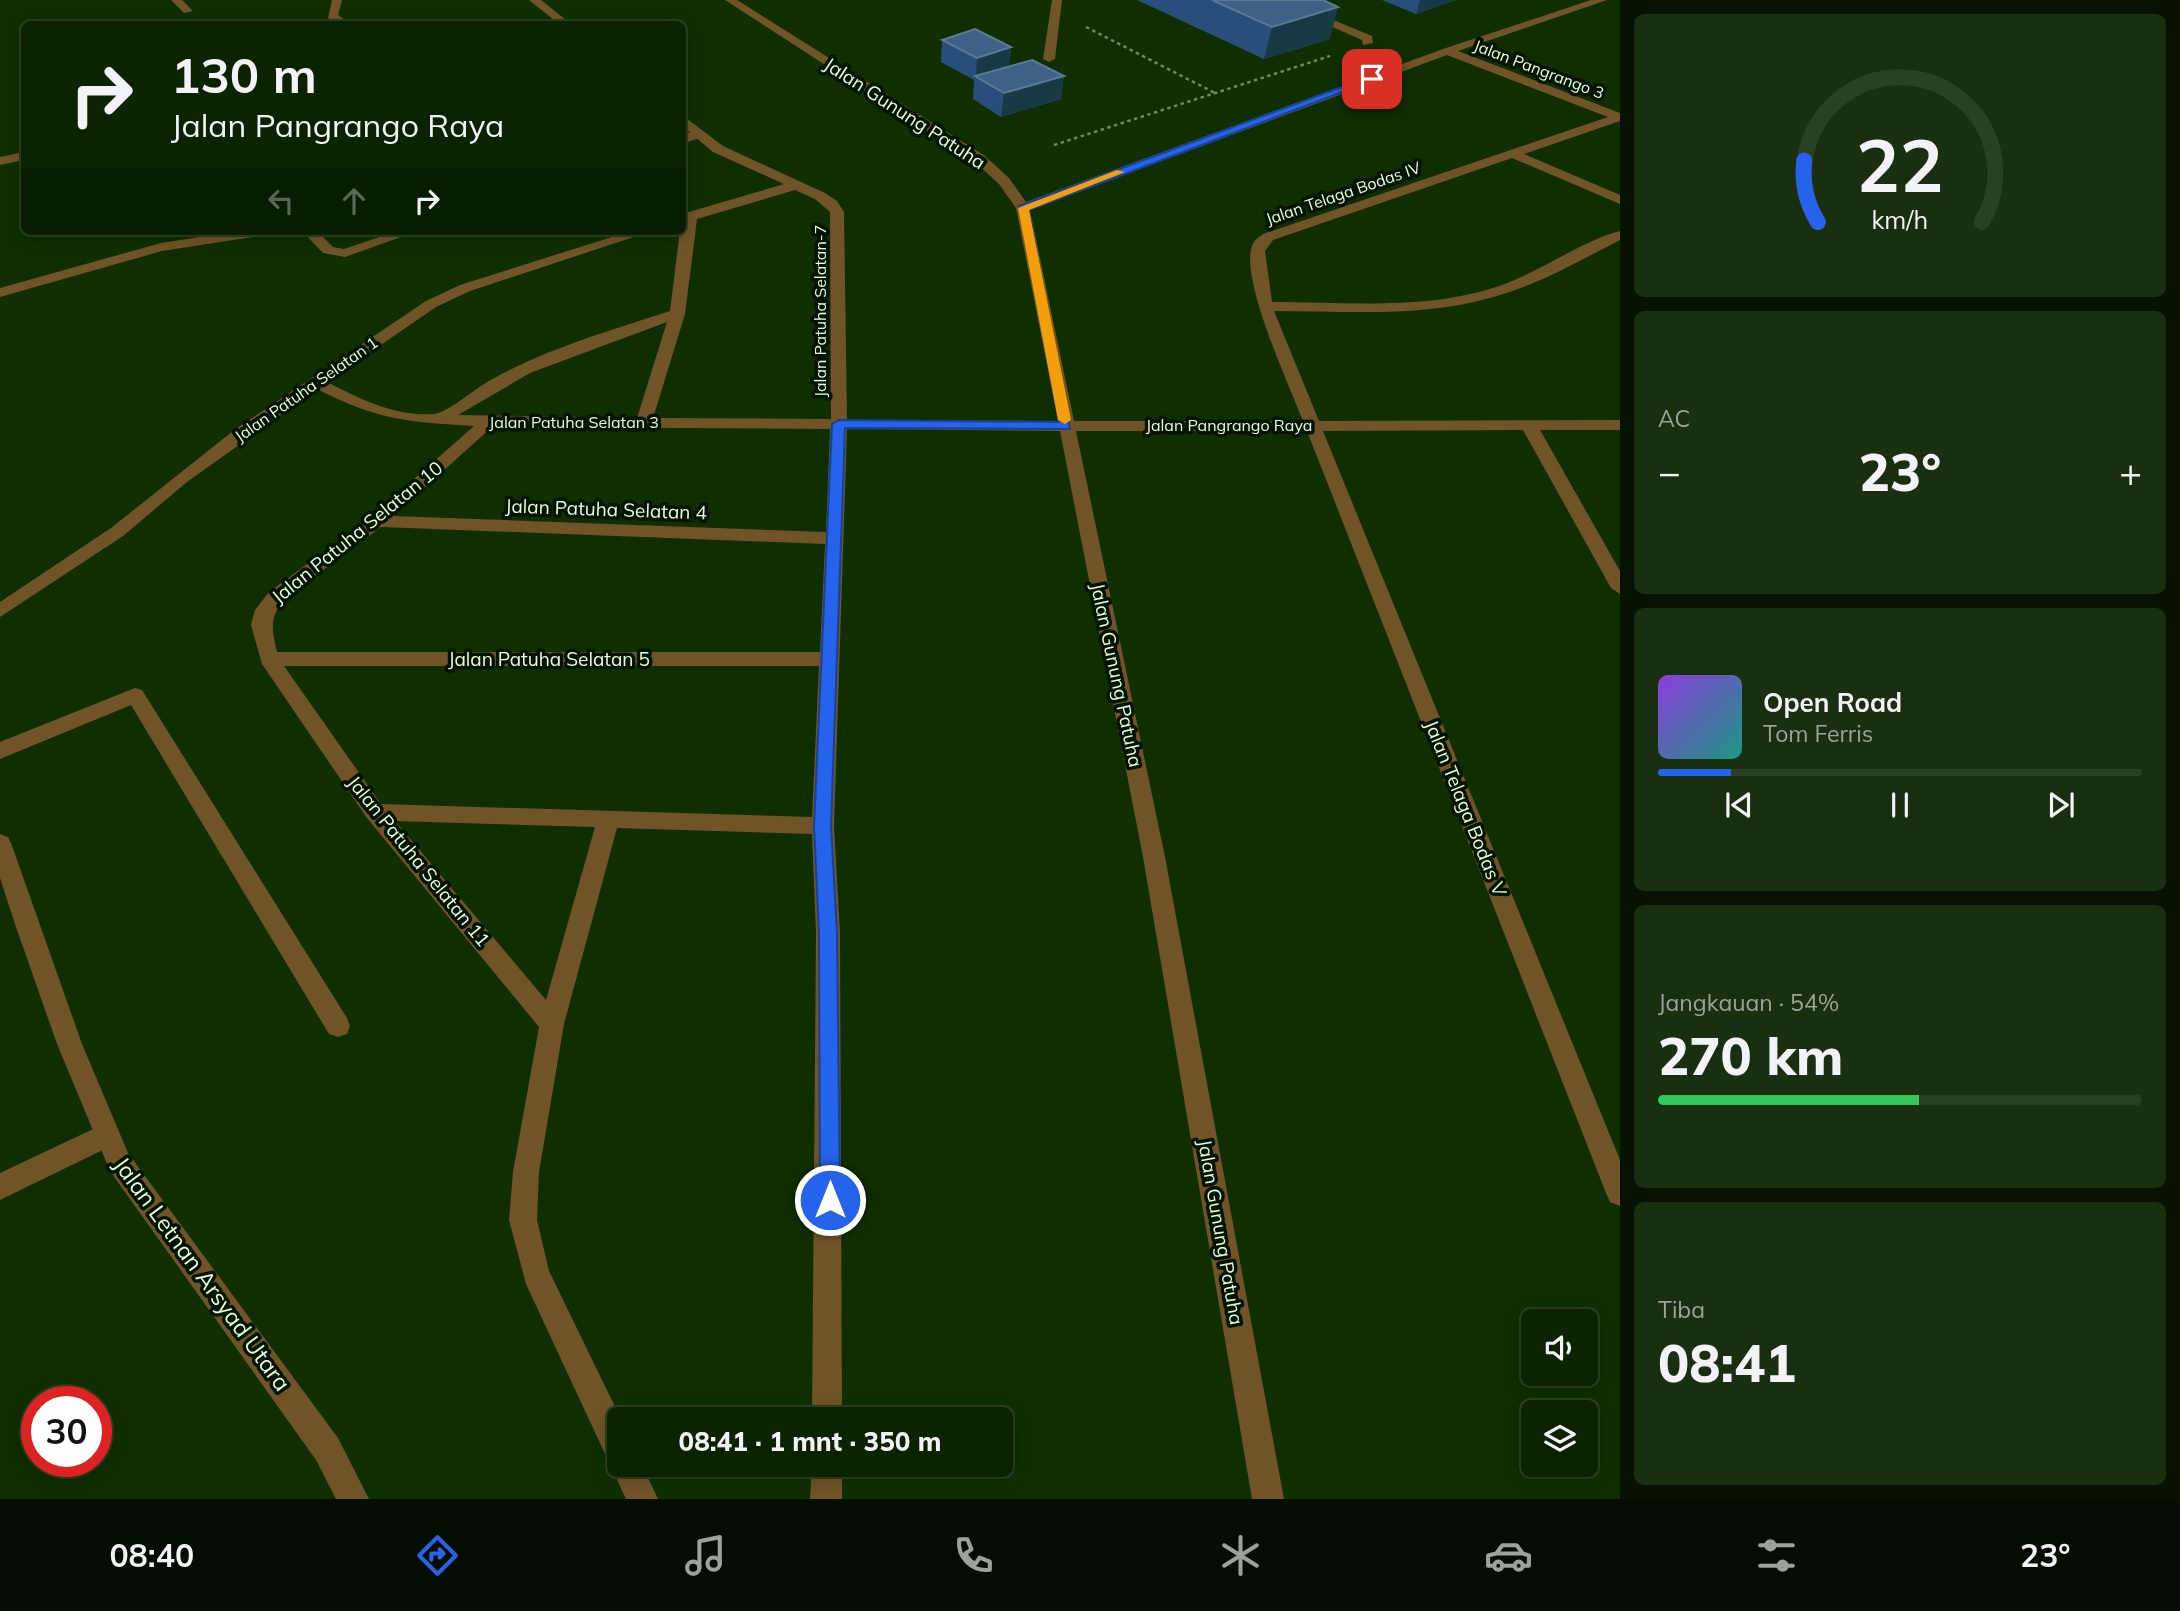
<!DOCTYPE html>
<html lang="id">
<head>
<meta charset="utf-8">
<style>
	:root { --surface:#0b2300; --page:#192f0f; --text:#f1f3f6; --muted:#9aa499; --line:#2b4022; --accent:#2563eb }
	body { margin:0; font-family:Mulish,sans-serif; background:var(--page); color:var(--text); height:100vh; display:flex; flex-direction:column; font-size:26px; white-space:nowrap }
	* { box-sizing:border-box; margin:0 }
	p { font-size:23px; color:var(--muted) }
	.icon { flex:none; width:38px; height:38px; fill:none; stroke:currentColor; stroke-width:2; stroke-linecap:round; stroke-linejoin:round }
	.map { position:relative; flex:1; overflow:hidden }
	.details { display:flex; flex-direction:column; gap:14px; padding:14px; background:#061300; width:560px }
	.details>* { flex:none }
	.top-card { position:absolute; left:21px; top:21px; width:665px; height:214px; border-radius:10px; box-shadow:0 4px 18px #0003,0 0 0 2px var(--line); background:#0b2300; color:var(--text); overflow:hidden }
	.buttons { position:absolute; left:1521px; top:1309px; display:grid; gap:14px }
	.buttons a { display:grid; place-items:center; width:77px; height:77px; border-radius:10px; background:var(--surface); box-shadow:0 4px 18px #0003,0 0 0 2px var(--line); font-size:35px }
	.speed { position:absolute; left:21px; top:1386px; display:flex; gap:14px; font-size:35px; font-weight:700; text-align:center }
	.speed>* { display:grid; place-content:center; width:91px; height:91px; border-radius:50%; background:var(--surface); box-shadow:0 4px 18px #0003,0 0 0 2px var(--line); line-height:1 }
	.speed .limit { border:10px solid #d22; background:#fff; color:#111 }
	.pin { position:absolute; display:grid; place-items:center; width:60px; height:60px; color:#fff; margin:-30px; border-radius:14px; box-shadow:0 4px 10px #0006 }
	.me { position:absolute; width:77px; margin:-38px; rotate:0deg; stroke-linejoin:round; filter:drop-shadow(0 0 5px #0008) }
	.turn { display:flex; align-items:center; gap:24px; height:147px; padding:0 35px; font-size:32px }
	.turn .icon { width:91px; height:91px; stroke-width:2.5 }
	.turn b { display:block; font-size:49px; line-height:60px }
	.lanes { display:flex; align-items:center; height:66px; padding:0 35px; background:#0003; justify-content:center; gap:35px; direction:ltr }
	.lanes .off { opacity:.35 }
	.big { font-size:52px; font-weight:800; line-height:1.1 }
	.details .card { flex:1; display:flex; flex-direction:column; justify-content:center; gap:10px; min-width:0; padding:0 24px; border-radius:10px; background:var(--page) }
	.details .dial { align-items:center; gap:0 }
	.dial svg { height:182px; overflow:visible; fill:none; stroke:var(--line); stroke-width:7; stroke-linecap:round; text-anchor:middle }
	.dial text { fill:var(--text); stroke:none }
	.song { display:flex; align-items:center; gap:21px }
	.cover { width:84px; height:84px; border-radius:10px; background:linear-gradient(135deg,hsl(270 70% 55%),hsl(170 70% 35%)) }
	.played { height:7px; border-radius:4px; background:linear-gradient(90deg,var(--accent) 15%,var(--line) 15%) }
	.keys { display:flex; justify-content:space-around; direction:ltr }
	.heat { display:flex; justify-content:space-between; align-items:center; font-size:38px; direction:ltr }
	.charge { height:10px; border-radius:5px; background:linear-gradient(90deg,#34c759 54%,var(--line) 0) }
	.trip { position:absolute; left:607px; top:1407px; width:406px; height:70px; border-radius:10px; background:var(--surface); box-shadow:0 4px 18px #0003,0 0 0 2px var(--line); font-weight:800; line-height:70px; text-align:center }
	.menu { display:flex; height:112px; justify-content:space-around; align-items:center; background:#040e00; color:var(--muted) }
	.menu .icon { width:49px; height:49px }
	.menu .active { color:var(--accent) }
	.menu b { font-size:32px; color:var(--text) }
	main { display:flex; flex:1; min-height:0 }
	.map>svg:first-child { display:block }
</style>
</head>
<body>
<main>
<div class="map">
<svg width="1620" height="1499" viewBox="0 0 1620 1499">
	<rect width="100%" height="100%" fill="#0f2f00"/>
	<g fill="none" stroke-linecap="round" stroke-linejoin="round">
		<path stroke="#6d8960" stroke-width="2.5" stroke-dasharray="3.5 3.5" stroke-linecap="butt" d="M1086,27l129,66
			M1054,145l276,-89"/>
		<path fill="#705427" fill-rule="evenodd" d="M698,130l4,1v6l-20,7v-9z
			M238,231h35l-7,4 -104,16 -162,46v-9l161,-45z
			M302,231h15l16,16 11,2 53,-18h21l-73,26 -22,-4z
			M106,1123l9,3 4,9 -4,9 -115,56v-27z"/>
		<path fill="#705427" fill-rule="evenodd" d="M171,0h11l11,11 -9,2z
			M332,0h10l-4,15 13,9h-12l-11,-6z
			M529,0h12l30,24h-12z
			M725,0h12l248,156 24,22 17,24 417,-153 148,-49h16l-149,51 162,62v8l-96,33 96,41v9l-108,-46 -239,82 -8,11 7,51c76,0 157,9 230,-17 39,-14 82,-45 118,-54v9c-41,21 -82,45 -127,57 -71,21 -146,14 -219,14l45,110 301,-1v10h-80l80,141v23l-9,-6 -88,-158 -200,1 297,729v46l-10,-4 -4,-9 -299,-762h-231l89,426 119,642h-32l-109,-642 -83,-426 -213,-2 -13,397 6,107 2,486h-30l4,-486 -4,-99 -195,-6 -53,196 -25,148 -2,48 12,51 72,148 -1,46h22l16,34h-32l-100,-215 -17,-64 4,-48 26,-145 -172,-209 -105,-154 -11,-39 4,-15 14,-18 102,-75 103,-91c-66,-4 -97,-6 -157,-37l-130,93 -64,54 -123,81v-15l111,-74 122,-97 193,-130 34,-16 171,-54h21l-182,60 -34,16 -109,75c33,17 69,35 107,32 13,-1 42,-26 55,-33 56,-32 120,-50 181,-70l12,-97 102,-30 -71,-32 -31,-26v-11l41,31 102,47 12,8 7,11 3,208 211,1 -42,-213 -17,-24 -24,-22zM1447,55l161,62 -345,117c-5,4 -9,6 -11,12 -12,33 37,139 51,175h-229l-44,-211zM795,190l20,9 15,13 1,207 -178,-1 32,-104 12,-95zM667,322l-30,96 -179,-3 72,-42zM492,427l338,2 -4,103 -433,-16zM381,527l444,17 -5,108h-543c-5,-21 -8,-33 6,-52zM284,666h535l-7,151 -431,-13zM395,821l200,6 -49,173z
			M1052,0h10l-7,59 -6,3 -6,-3z
			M1271,0h14l87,36 1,7 -10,2 -1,-5z
			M24,152v8l-24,5v-8z
			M135,688l7,2 205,328 3,8 -3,8 -9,3 -9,-3 -198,-329 -131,54v-17z
			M0,834l8,3 3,6 71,201 46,109 210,285 31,61h-33l-20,-39 -206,-289 -53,-127 -42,-120 -15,-46z
			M812,1465h30v34h-32z"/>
	</g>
	<path fill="#2a4e7c" d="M1137,0h186l7,39 -66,20z
		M1382,0h74l-40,14z
		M942,40l69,7 -2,19 55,10 -3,23 -60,18 -28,-18 1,-19 -33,-18z"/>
	<path fill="#173a46" d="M1420,0h36l-40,14z
		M1338,7l-8,32 -66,20 8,-32z
		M1011,47l-2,23 -33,7 1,-19z
		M1064,76l-3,23 -60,18 3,-24z"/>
	<path fill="#3e6187" stroke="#587a94" stroke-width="2" d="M1212,0h111l15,7 -66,20z
		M975,29l36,18 -34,11 -35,-18z
		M1032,60l32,16 -60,17 -29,-17z"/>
	<path fill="#2563eb" stroke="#184099" stroke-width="2" d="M1369,77l8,2 -348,131 41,219 -225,-1 -14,398 6,107 3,267 -3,7 -7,3 -7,-3 -3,-7 -1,-267 -5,-107 18,-402 7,-4 220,2 -40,-216z"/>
	<path fill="#f59e0b" d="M1117,170l8,2 -96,38 42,210 -6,4 -7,-4 -40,-212z"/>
	<g text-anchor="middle" stroke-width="7" stroke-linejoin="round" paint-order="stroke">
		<g font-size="16" fill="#e5fedc" stroke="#041400">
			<text transform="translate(1539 69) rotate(21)" y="6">Jalan Pangrango 3</text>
			<text transform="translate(1343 193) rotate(-19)" y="6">Jalan Telaga Bodas IV</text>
			<text transform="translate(820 311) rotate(-90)" y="6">Jalan Patuha Selatan-7</text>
			<text transform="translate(306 389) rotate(-35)" y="6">Jalan Patuha Selatan 1</text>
			<text x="574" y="428">Jalan Patuha Selatan 3</text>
			<text x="1229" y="431">Jalan Pangrango Raya</text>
		</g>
		<g font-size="19" fill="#e5fedc" stroke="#041400">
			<text transform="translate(905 113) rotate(33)" y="7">Jalan Gunung Patuha</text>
			<text transform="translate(606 509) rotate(2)" y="7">Jalan Patuha Selatan 4</text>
			<text transform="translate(357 532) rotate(-39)" y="7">Jalan Patuha Selatan 10</text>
			<text x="549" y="666">Jalan Patuha Selatan 5</text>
			<text transform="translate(1117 675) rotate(78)" y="7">Jalan Gunung Patuha</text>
			<text transform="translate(1466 808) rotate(68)" y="7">Jalan Telaga Bodas V</text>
			<text transform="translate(419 861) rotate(51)" y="7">Jalan Patuha Selatan 11</text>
			<text transform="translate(1221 1232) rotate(80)" y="7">Jalan Gunung Patuha</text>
		</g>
		<g font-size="23" fill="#e5fedc" stroke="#041400">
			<text transform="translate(202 1274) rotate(54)" y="8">Jalan Letnan Arsyad Utara</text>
		</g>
	</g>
</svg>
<div class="buttons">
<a><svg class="icon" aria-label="sound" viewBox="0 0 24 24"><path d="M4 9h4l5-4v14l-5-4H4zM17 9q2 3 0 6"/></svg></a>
<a><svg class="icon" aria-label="layers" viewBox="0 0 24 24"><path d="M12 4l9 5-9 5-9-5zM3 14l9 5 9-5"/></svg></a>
</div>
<div class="speed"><div class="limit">30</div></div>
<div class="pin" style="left:1372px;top:79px;background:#d93025"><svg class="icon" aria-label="arrive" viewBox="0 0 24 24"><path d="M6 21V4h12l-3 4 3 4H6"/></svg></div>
<svg class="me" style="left:830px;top:1200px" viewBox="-20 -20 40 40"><circle r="17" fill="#2563eb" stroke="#fff" stroke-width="3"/><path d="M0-11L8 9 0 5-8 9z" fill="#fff"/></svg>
<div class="trip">08:41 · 1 mnt · 350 m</div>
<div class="top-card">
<div class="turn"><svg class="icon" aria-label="right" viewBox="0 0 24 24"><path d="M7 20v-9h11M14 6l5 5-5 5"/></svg><div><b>130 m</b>Jalan Pangrango Raya</div></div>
<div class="lanes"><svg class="icon off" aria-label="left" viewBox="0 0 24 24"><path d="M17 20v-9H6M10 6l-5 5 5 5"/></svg><svg class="icon off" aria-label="ahead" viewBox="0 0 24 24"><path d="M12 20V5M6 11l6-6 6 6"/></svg><svg class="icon" aria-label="right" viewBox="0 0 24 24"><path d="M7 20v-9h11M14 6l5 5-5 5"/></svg></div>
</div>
</div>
<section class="details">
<div class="card dial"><svg viewBox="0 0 100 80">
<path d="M14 69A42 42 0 1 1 86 69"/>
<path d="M14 69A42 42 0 0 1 8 42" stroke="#2563eb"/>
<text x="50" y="56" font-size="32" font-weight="700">22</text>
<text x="50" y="72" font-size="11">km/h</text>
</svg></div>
<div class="card"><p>AC</p>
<div class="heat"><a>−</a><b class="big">23°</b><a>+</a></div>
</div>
<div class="card">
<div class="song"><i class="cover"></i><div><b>Open Road</b><p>Tom Ferris</p></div></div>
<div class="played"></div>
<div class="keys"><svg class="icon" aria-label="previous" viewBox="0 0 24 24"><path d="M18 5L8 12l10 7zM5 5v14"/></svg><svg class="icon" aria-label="pause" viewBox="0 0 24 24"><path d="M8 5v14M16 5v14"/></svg><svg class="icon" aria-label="next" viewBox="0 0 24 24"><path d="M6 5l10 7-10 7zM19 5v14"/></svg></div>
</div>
<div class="card"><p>Jangkauan · 54%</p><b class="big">270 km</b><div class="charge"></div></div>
<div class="card"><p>Tiba</p><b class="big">08:41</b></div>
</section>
</main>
<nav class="menu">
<b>08:40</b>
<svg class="icon active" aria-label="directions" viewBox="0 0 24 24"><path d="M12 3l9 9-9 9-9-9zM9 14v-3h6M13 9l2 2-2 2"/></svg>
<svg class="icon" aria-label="music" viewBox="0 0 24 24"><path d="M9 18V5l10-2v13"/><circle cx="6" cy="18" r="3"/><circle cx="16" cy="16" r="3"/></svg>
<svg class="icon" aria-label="phone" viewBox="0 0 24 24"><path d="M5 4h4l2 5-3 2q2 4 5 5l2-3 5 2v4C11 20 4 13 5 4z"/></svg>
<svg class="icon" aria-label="climate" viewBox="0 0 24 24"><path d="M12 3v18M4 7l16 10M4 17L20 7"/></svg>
<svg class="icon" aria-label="car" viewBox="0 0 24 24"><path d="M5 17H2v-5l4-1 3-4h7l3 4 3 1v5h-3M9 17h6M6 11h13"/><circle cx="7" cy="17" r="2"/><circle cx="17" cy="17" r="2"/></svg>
<svg class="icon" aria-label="filters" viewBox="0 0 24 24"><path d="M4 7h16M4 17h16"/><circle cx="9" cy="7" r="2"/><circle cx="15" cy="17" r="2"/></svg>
<b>23°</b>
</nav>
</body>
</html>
